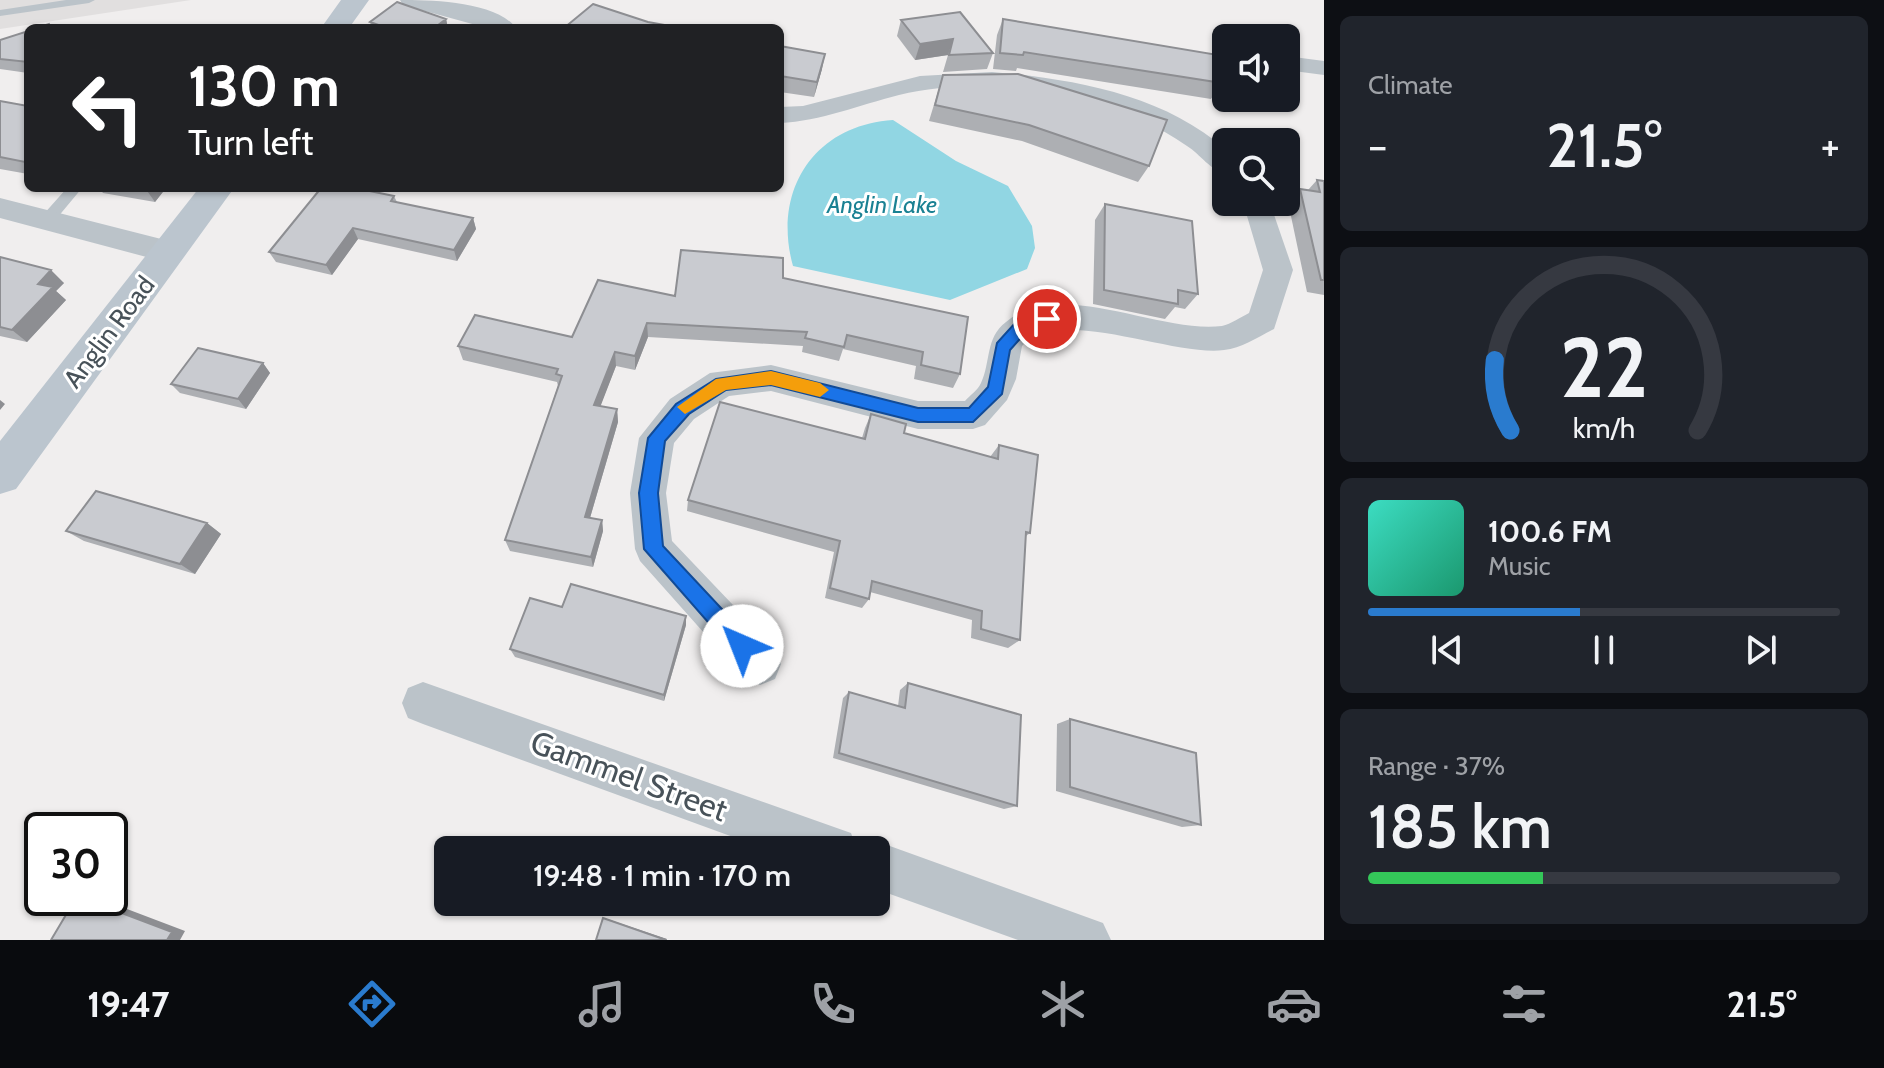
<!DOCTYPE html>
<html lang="en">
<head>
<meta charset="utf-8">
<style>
	:root { --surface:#171b24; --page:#20242c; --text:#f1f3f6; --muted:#9ea1a6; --line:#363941; --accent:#2a7bce }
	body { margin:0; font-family:Cabin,sans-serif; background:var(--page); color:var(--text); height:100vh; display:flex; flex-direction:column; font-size:30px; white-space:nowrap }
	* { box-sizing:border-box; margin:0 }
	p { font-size:26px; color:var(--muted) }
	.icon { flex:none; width:44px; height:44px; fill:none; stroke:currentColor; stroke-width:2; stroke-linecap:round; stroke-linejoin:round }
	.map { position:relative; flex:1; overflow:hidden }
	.drawer { display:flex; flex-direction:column; gap:16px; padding:16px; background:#0d0f14; width:560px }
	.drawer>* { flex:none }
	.hud { position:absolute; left:24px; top:24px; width:760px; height:168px; border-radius:12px; box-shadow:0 2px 6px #0004; background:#202124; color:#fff; overflow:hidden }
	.buttons { position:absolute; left:1212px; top:24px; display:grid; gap:16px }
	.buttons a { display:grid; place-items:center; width:88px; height:88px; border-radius:12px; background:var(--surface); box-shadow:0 2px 6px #0004; font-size:40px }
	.speed { position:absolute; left:24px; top:812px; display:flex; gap:16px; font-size:40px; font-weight:700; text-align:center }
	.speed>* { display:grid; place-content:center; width:104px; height:104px; border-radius:50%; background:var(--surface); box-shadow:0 2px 6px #0004; line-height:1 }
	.speed .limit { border:4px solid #111; border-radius:12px; background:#fff; color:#111 }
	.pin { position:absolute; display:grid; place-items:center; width:68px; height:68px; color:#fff; margin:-34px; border:4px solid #fff; border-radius:50%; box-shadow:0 2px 8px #0007 }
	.me { position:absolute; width:88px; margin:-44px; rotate:316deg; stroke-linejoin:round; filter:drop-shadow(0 0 6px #0008) }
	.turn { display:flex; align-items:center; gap:28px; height:168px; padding:0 32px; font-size:36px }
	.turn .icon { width:104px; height:104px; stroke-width:2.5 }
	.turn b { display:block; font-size:56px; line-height:68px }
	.big { font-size:60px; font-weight:600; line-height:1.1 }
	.drawer .card { flex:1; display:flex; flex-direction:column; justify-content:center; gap:12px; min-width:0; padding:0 28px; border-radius:12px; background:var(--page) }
	.drawer .dial { align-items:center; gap:0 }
	.dial svg { height:208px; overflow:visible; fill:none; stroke:var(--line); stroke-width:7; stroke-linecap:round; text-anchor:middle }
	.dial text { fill:var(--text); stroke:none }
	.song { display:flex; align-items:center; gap:24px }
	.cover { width:96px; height:96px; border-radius:12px; background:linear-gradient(135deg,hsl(170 70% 55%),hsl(160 70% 35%)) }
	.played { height:8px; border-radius:4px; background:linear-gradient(90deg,var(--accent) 45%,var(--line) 45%) }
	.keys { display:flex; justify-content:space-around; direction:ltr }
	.heat { display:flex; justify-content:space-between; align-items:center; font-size:44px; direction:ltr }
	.charge { height:12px; border-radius:6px; background:linear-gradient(90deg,#34c759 37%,var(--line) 0) }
	.trip { position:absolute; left:434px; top:836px; width:456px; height:80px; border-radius:12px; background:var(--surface); box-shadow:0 2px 6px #0004; font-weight:600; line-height:80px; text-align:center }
	.tab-bar { display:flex; height:128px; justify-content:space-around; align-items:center; background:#090b0e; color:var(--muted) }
	.tab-bar .icon { width:56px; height:56px }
	.tab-bar .active { color:var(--accent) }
	.tab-bar b { font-size:36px; color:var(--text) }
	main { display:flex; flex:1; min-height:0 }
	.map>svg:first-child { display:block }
</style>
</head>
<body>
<main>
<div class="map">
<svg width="1324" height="940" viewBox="0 0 1324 940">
	<rect width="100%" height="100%" fill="#f0eeee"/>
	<path fill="#e1dfdf" d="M0,0h191l-191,29z"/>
	<path fill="#91d6e3" d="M893,120l63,41 52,25 24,40 3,22 -8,21 -77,31 -157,-34c-21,-75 21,-141 100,-146z"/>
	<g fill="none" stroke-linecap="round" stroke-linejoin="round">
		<path fill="#bbc3c9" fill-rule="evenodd" d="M66,0h29l-6,3 -89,13v-6z
			M67,188h15l-30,36h-10v-8z"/>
		<path fill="#bbc3c9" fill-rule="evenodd" d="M400,0c30,0 96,1 116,28h-29l-84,-23z
			M1286,56l38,5v14l-38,-5z
			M992,72c81,7 171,22 234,78v24c-16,-4 -25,-19 -39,-28 -29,-20 -60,-34 -94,-44 -62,-17 -131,-22 -194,-7 -40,10 -78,26 -119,28v-16l23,-1 117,-30z
			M0,198l169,43 11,3 4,8 -4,8 -11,3 -169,-45z
			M1238,202h30l3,4 22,64 -19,59c-16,8 -32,19 -50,21 -51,7 -168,-46 -202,-4l-6,33 -9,21 -22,25 -12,4h-55l-147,-38 -42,5 -35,23 -20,24 -8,50 6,48 103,108 6,15 -6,15 -15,6 -15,-6 -105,-118 -5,-12 -5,-56 9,-55 31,-39 40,-26 61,-8 147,36h47c5,-6 13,-11 16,-18 10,-21 4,-45 25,-61 55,-45 153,12 216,4 9,-2 19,-9 27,-13l14,-43 -16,-54z
			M423,682l411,145 17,6 6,17h-88l-346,-126 -15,-6 -6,-15 6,-15z
			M876,841l227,82 8,17h-93l-142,-51v-39h-17z"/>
		<path fill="#bbc5ce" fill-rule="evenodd" d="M341,0h28l-20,28h-28z
			M199,188h35l-218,301 -16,5v-53z"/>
	</g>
	<path fill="#adafb3" d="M446,19l2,9h-76l-2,-6z
		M1003,19l219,64 -11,16 -194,-31 -1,3 -23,-2 4,-34z
		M901,20l92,33 -6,16 -44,3 5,-17 -33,5 -18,-24z
		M28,31v42l-28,-4v-29z
		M780,46l42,23 -8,28 -34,-5z
		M943,75l206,91 -11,16 -116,-41 -93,-20z
		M0,101l28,5v68l-28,-5z
		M1317,180l7,1v114l-17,-3 -19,-90 12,-13 8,1z
		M99,188h67l-11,14 -52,-9z
		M394,196l3,6 76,16 3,11 -19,32 -99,-22 -26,36 -56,-13 -7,-10z
		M1105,204l93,90 -13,15 -10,-2 -10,12 -72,-15 2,-84z
		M0,257l64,26 -8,8 10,9 -39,42 -27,-6z
		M783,278l185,39 -8,57 -7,14 -39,-9 2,-13 -73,-17 -4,12 -37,-9 1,-6 -155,-9 -13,33 -19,-4 -16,40 17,3 1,13 -28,96 12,2 1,11 -10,36 -83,-16 -5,-11 53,-154 -1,-4 -94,-22 -5,-14 114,-9 103,-41z
		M263,363l7,10 -24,36 -66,-16 -9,-9z
		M871,414l33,19 86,24 9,-12 31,88 -4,3 -6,104 -12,8 -37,-10 1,-18 -102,-28 -1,7 -7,9 -37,-10 9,-46 -147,-41 1,-11 174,-62 3,-10z
		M207,523l14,11 -26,40 -111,-33 -18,-10z
		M686,616v9l-22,76 -149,-44 -5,-8z
		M908,683l109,123 -13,3 -171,-51 10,-60 6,-6 49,14 2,-16z
		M1070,719l131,106 -19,2 -126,-36 1,-67z"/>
	<path fill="#8d8e92" d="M446,19l2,9h-10l-1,-2z
		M953,39l-5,16 -33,5 5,-16z
		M825,54l-3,15 -8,28 3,-15z
		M145,188h21l-11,14z
		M473,218l3,11 -19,32 -3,-11z
		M353,228l5,11 -26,36 -6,-10z
		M51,270l13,13 -8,8 10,9 -39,42 -15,-12 26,-46z
		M647,323l1,14 -13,33v-14z
		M615,352l1,14 -20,52 -2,-13z
		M263,363l7,10 -24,36 -8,-10z
		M0,400l5,4 -5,6z
		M617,409l1,13 -31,106 -2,-11z
		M602,520l1,11 -10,36 -2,-10z
		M207,523l14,11 -26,40 -15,-10z
		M686,616v9l-22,76v-6z
		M82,898h16l87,33 -5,9h-13z
		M603,918h1l63,21v1z"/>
	<path fill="#c9cbd0" stroke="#8d8e92" stroke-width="2" d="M397,2l49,17 -9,7 6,2h-61l2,-1 -14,-5z
		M593,4l55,18 33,6h-117z
		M960,12l33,41 -44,2 4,-16 -33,5 -19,-24z
		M1003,19l215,36 4,28 -198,-31 -1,3 -23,-2z
		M49,24l2,4h-14z
		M28,31v31l-28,-3v-19z
		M780,46l45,8 -8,28 -37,-6z
		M1018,74l149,46 -18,46 -120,-41 -94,-20 8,-30z
		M0,101l28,5v53l-3,3 -25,-5z
		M1317,180l7,1v99h-3l-21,-91 20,3z
		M321,188h34l39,8 -3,5 82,17 -19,32 -101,-22 -27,37 -57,-13z
		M1105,204l87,17 6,73 -20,-4v14l-74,-14z
		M681,250l102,8v20l185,39 -8,57 -39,-9 2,-13 -76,-17 -3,12 -39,-9 2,-6 -160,-9 -12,33 -20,-4 -21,53 23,4 -32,108 17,3 -11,37 -86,-17 57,-164 -6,-2 2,-5 -100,-23 17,-31 97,22 26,-57 77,16z
		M0,257l51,13 -13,14 15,3 -41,43 -12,-3z
		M198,348l65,15 -25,36 -67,-15z
		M720,402l145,37 6,-25 35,10 -2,9 94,26 1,-14 39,10 -8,78 -4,-1 -6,108 -39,-11 1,-18 -110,-30 -3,18 -39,-11 10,-47 -152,-41z
		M96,491l111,32 -27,41 -114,-33z
		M571,584l115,32 -22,79 -154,-46 20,-51 32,9z
		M908,683l113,32 -4,91 -178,-53 10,-61 56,16z
		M1070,719l126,34 5,72 -131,-38z
		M76,898h6l90,34 -5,8h-116z
		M603,918l63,22h-70z"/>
	<path fill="#1a73e8" stroke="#114b97" stroke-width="2" d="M1047,313l8,6 -2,4 -26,8 -17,19 -8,44 -29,28h-55l-147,-37 -45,5 -37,24 -24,27 -7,52 5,53 87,93 3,7 -3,7 -8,3 -7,-3 -91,-104 -5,-56 9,-55 28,-34 40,-25 55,-8 147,37h51l19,-21 9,-44 18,-20z"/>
	<path fill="#f59e0b" d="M771,371l49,12 9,7 -9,7 -49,-12 -45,5 -41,24 -8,-7 39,-28z"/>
	<g text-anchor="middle" stroke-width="6" stroke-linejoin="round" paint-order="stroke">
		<g font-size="24" font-style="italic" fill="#1a8193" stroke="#fff">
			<text x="882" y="213">Anglin Lake</text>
		</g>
		<g font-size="26" fill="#485259" stroke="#fff">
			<text transform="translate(109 332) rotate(-53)" y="9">Anglin Road</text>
		</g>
		<g font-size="32" fill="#485259" stroke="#fff">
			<text transform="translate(629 776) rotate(20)" y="11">Gammel Street</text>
		</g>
	</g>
</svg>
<div class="buttons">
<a><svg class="icon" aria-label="sound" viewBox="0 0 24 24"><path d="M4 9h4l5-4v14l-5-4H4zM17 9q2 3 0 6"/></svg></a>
<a><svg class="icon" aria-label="search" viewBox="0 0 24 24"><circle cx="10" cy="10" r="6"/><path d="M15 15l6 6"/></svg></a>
</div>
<div class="speed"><div class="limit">30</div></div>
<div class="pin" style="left:1047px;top:319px;background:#d93025"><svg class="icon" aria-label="arrive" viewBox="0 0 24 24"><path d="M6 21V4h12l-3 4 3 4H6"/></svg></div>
<svg class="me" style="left:742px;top:646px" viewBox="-20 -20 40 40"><circle r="19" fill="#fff"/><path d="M0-13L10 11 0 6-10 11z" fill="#1a73e8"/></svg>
<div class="trip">19:48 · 1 min · 170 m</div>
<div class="hud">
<div class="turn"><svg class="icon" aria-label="left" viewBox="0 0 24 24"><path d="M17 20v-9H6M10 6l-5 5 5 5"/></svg><div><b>130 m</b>Turn left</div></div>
</div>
</div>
<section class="drawer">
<div class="card"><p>Climate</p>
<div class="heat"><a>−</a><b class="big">21.5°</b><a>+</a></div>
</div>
<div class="card dial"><svg viewBox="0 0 100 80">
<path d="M14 69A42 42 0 1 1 86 69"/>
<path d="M14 69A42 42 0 0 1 8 42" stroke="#2a7bce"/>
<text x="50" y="56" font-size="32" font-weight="700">22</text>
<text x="50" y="72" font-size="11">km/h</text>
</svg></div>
<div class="card">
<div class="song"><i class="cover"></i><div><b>100.6 FM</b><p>Music</p></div></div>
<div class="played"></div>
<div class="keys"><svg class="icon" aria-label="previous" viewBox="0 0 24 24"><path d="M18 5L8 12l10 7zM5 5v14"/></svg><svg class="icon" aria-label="pause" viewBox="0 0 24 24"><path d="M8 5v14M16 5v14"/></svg><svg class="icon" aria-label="next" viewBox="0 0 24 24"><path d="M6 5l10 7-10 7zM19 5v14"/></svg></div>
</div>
<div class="card"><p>Range · 37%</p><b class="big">185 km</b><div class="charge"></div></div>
</section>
</main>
<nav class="tab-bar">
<b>19:47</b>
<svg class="icon active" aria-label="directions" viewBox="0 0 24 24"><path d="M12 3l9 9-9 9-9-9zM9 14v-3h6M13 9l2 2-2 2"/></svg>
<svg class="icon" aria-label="music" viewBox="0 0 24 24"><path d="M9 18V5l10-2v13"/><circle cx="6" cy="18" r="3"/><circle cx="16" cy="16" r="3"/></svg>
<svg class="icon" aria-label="phone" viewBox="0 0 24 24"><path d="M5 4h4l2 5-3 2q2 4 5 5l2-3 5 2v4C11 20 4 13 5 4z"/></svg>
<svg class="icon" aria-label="climate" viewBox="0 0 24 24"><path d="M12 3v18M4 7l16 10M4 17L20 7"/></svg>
<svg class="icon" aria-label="car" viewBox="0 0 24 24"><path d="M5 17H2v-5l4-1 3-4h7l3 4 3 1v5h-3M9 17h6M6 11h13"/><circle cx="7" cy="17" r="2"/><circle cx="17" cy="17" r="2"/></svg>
<svg class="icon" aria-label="filters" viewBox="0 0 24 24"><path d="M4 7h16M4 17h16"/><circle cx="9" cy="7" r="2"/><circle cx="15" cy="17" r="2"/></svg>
<b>21.5°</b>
</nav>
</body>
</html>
